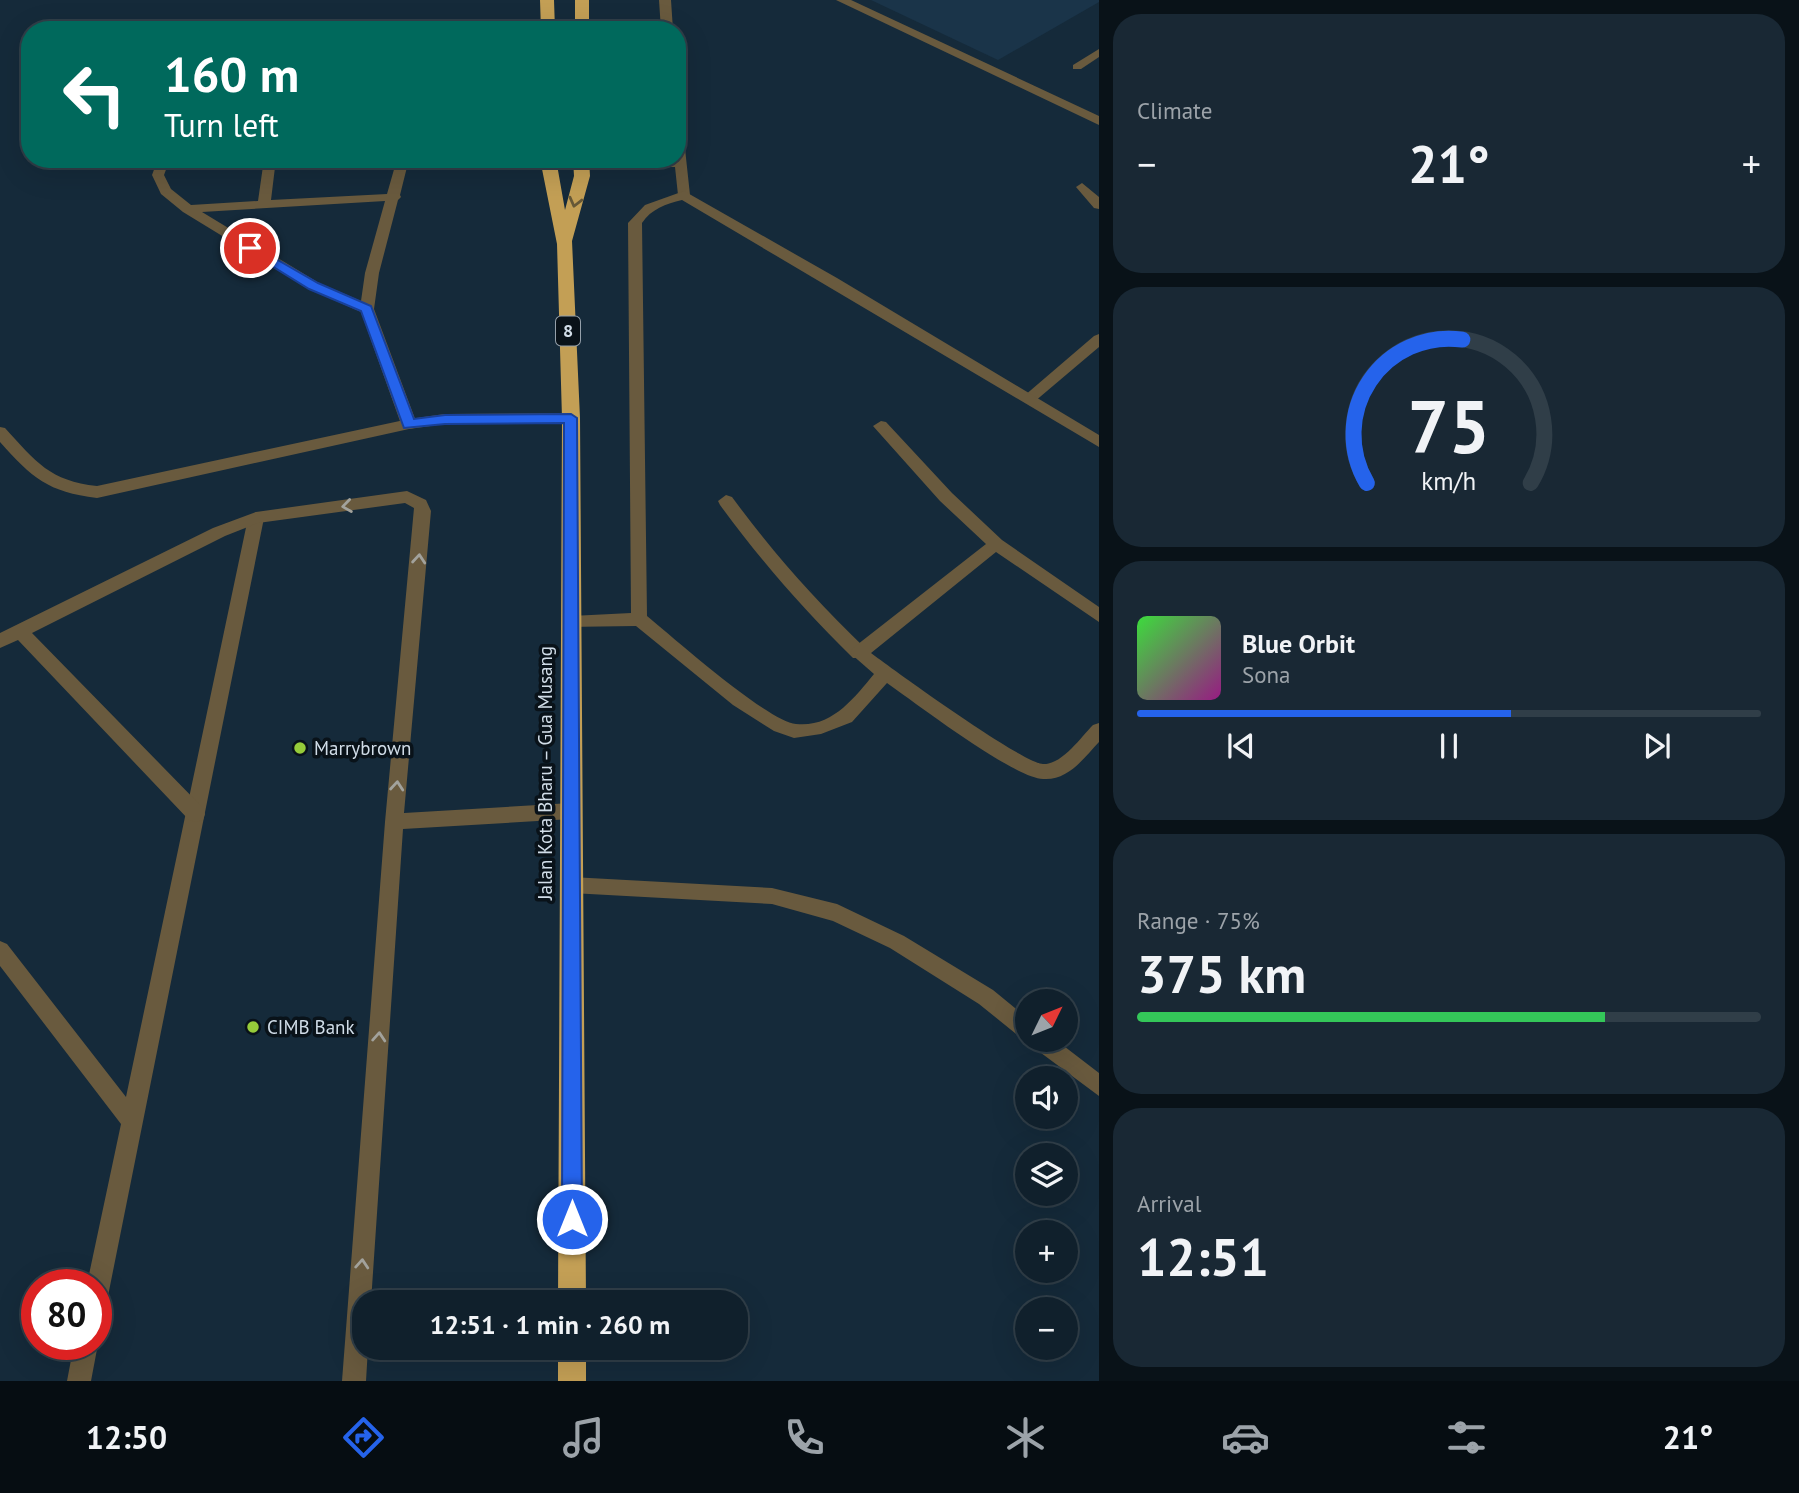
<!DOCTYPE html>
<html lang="en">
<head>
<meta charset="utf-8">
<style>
	:root { --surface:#10202c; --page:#192834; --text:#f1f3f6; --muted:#9ca3a9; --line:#303e48; --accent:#2563eb }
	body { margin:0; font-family:"PT Sans",sans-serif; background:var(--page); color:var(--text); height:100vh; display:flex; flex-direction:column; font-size:26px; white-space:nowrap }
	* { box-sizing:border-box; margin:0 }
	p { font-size:23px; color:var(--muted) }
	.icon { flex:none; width:38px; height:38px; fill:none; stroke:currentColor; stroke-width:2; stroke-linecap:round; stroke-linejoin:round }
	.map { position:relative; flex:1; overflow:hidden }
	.panel { display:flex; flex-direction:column; gap:14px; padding:14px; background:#091218; width:700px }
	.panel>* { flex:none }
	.hud { position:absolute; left:21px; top:21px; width:665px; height:147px; border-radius:28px; box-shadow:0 7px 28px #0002,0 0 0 2px var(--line); background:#00695c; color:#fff; overflow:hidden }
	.needle { width:46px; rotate:47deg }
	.buttons { position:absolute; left:1015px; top:989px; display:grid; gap:14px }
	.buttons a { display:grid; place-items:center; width:63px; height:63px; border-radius:50%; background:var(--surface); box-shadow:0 7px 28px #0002,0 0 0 2px var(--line); font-size:35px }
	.speed { position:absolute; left:21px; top:1269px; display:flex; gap:14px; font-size:35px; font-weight:700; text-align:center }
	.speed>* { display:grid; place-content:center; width:91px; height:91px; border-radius:50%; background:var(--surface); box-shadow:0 7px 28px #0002,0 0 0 2px var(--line); line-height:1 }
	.speed .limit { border:10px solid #d22; background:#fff; color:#111 }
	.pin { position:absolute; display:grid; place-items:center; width:60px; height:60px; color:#fff; margin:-30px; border:4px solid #fff; border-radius:50%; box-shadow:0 2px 7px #0007 }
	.me { position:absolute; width:77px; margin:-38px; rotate:0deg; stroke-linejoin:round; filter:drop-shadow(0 0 5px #0008) }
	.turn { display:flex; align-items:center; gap:24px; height:147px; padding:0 28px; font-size:32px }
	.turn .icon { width:91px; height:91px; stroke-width:2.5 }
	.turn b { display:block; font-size:49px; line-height:60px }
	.big { font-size:52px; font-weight:800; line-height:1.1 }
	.panel .tile { flex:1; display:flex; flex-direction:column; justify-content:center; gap:10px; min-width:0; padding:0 24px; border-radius:28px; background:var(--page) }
	.panel .dial { align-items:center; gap:0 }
	.dial svg { height:182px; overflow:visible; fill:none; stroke:var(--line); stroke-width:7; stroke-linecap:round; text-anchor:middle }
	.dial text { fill:var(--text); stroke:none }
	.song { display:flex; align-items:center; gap:21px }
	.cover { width:84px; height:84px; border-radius:10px; background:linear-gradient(135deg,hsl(120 70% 55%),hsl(310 70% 35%)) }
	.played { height:7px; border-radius:4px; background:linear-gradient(90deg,var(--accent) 60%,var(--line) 60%) }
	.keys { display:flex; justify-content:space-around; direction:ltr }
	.heat { display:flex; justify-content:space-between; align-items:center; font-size:38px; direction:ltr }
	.charge { height:10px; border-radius:5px; background:linear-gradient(90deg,#34c759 75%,var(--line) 0) }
	.trip { position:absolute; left:352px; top:1290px; width:396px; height:70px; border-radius:28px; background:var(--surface); box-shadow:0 7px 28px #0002,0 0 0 2px var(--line); font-weight:800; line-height:70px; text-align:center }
	.tab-bar { display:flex; height:112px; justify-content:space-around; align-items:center; background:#060d12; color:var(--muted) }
	.tab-bar .icon { width:49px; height:49px }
	.tab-bar .on { color:var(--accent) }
	.tab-bar b { font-size:32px; color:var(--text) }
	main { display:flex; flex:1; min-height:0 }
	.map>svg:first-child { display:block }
</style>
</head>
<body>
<main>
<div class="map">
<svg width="1099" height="1381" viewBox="0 0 1099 1381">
	<rect width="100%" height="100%" fill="#152a3a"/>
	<path fill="#1a3449" d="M871,0h228v2l-101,58z"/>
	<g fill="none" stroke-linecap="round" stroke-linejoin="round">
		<path fill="#695a3e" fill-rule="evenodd" d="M659,0h12l2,30h-12z
			M1099,49v8l-18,12h-8v-4z
			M677,126l6,4 7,65 -1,3 -5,1 -6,-4 -3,-28 -94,1 -6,-4 6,-4 96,-1z
			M158,159h12l-6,16 7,14 20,16 67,-4 6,-42h12l-5,41 116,-6 10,-35h12l-9,36 1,2 -3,3 -19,73 -5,36 43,115 -3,4 -5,1 -8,-5 -40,-112 -52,-23 -126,-77 -22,-18 -9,-19zM385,201l-20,72 -4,28 -42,-18 -117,-71z
			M1082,183l17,14v12l-5,-1 -18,-21z
			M1099,334v13l-65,55h-10l-2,-3 2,-3 70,-60z
			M726,495l6,2c42,57 82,102 133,151l3,5 -3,5h-12c-51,-50 -91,-96 -133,-153l-2,-4z
			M256,512l8,6 -156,778 -4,8 -8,3v-23h-9l34,-160 -121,-158v-25l7,3 119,153 122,-579z
			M571,877l201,11 65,16 67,32 89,54 34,28v21l-7,-2 -41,-33 -89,-56 -57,-27 -61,-17 -201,-11 -7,-2 -3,-6 3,-6z
			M1030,1040h26l43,33v23l-66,-49z
			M96,1340l2,4 -7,37h-24l7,-37h22z"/>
		<path fill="#695a3e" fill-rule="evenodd" d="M836,0h15l248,116v9z
			M684,191l153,87 262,157v12l-417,-247c-16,4 -31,9 -40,23l5,393c27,22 120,105 149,108 36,4 58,-26 78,-50l-24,-21 3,-5 133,-104 -46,-43 -67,-75 8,-5 5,1 66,71 50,47 97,67v15l-103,-70 -125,101c24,18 151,110 172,111 19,1 38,-27 50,-39l6,-2v19c-15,16 -31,39 -56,37 -31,-2 -126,-75 -156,-96l-35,39 -31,12 -27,4 -20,-7 -41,-26 -97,-79 -71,1 -2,-5 2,-5 6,-1 60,-3 -3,-390 17,-18z
			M571,413l5,1 2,4 -2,4 -131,2 -36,5 -312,69c-49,-6 -65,-20 -97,-56v-15l5,1c31,34 45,53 92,58l312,-67 36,-5z
			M407,491l19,9 5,11 -27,302 167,-10 7,2 2,6 -2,6 -7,2 -168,10 -32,473h-7v46h4l-2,33h-24l43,-559 29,-314 -9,-5 -147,20 -33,13 -193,97 171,175 2,6 -2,6 -7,2 -7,-2 -171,-180 -18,8v-15l213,-105 43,-16z"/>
		<path fill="#c39f55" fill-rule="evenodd" d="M540,0h14l1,30h-14z
			M575,0h14v30h-14z
			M540,159h16l9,51 9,-34 -1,-17h16l1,17 -18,65 8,177 6,884h-28l4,-884 -5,-174z
			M558,1348h28v33h-28z"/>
	</g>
	<defs><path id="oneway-chevron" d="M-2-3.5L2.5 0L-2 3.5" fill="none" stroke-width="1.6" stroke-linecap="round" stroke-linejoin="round" transform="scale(1.75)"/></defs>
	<use stroke="#665837" href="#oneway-chevron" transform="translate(575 202) rotate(104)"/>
	<g stroke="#a2a29c">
		<use href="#oneway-chevron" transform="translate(347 506) rotate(172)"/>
		<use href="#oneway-chevron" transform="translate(419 559) rotate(-85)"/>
		<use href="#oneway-chevron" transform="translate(397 786) rotate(-85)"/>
		<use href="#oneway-chevron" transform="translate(379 1037) rotate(-86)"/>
		<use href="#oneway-chevron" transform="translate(362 1264) rotate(-86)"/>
	</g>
	<path fill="#2563eb" stroke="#184099" stroke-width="2" d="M250,244l68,39 53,23 43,113 31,-4 126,-1 6,4 5,801 -3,7 -7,3 -7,-3 -3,-7 2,-796 -119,1 -41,4 -43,-117 -52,-22 -63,-39v-5z"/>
	<g fill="#96cc3a" stroke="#091219" stroke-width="2.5">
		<circle cx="300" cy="748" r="7"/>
		<circle cx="253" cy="1027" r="7"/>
	</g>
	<g text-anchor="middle" stroke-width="7" stroke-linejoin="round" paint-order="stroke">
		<rect fill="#091219" stroke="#95a0aa" stroke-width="2" x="556" y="316.5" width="24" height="29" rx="5"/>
		<g font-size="18" font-weight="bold" fill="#d1dde8">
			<text x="568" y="337">8</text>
		</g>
		<g font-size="19" fill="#d1dde8" stroke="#091219" text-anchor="start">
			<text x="314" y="755">Marrybrown</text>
			<text x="267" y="1034">CIMB Bank</text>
		</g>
		<g font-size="19" fill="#d1dde8" stroke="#091219">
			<text transform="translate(545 773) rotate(-90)" y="7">Jalan Kota Bharu – Gua Musang</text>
		</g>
	</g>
</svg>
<div class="buttons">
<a><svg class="needle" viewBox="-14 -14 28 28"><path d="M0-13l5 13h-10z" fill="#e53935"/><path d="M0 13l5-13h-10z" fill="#9ca3a9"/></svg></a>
<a><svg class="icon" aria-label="sound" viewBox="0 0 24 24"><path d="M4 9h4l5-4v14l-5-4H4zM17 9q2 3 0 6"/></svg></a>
<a><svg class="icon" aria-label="layers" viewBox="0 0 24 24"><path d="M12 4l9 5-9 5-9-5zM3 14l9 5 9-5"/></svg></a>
<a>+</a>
<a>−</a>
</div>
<div class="speed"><div class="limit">80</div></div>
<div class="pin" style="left:250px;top:248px;background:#d93025"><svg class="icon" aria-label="arrive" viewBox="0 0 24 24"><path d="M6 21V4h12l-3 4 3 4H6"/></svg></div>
<svg class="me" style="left:572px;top:1219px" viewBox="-20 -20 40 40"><circle r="17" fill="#2563eb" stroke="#fff" stroke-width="3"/><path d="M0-11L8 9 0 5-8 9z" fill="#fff"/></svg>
<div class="trip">12:51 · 1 min · 260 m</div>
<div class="hud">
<div class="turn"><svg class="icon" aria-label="left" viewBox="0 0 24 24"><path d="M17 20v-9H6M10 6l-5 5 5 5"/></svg><div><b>160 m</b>Turn left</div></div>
</div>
</div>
<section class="panel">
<div class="tile"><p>Climate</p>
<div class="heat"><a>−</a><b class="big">21°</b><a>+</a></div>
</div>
<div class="tile dial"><svg viewBox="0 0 100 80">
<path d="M14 69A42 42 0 1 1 86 69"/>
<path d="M14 69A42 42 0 0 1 56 6" stroke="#2563eb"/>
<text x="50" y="56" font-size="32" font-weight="700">75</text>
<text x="50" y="72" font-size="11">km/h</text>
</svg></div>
<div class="tile">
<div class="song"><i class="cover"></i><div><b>Blue Orbit</b><p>Sona</p></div></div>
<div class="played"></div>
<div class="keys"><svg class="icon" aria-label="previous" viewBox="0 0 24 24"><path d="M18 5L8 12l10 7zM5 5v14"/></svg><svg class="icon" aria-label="pause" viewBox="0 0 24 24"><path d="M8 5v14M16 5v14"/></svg><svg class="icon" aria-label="next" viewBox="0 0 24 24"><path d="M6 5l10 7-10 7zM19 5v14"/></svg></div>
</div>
<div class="tile"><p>Range · 75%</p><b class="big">375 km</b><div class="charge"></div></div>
<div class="tile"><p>Arrival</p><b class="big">12:51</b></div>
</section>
</main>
<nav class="tab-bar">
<b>12:50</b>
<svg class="icon on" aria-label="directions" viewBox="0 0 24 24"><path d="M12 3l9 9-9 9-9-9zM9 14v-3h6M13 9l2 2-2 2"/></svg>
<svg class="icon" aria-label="music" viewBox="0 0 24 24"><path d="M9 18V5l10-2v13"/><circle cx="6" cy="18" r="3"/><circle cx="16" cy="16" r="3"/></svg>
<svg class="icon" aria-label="phone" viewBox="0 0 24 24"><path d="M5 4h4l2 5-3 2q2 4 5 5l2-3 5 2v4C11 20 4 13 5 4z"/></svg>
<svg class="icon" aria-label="climate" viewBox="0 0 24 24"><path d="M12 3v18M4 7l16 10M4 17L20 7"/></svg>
<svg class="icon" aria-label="car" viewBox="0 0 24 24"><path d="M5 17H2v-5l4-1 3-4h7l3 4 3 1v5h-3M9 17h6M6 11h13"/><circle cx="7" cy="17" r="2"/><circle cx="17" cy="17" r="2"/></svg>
<svg class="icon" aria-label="filters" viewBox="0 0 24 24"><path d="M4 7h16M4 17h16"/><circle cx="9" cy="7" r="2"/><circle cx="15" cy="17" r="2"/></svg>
<b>21°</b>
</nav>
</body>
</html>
